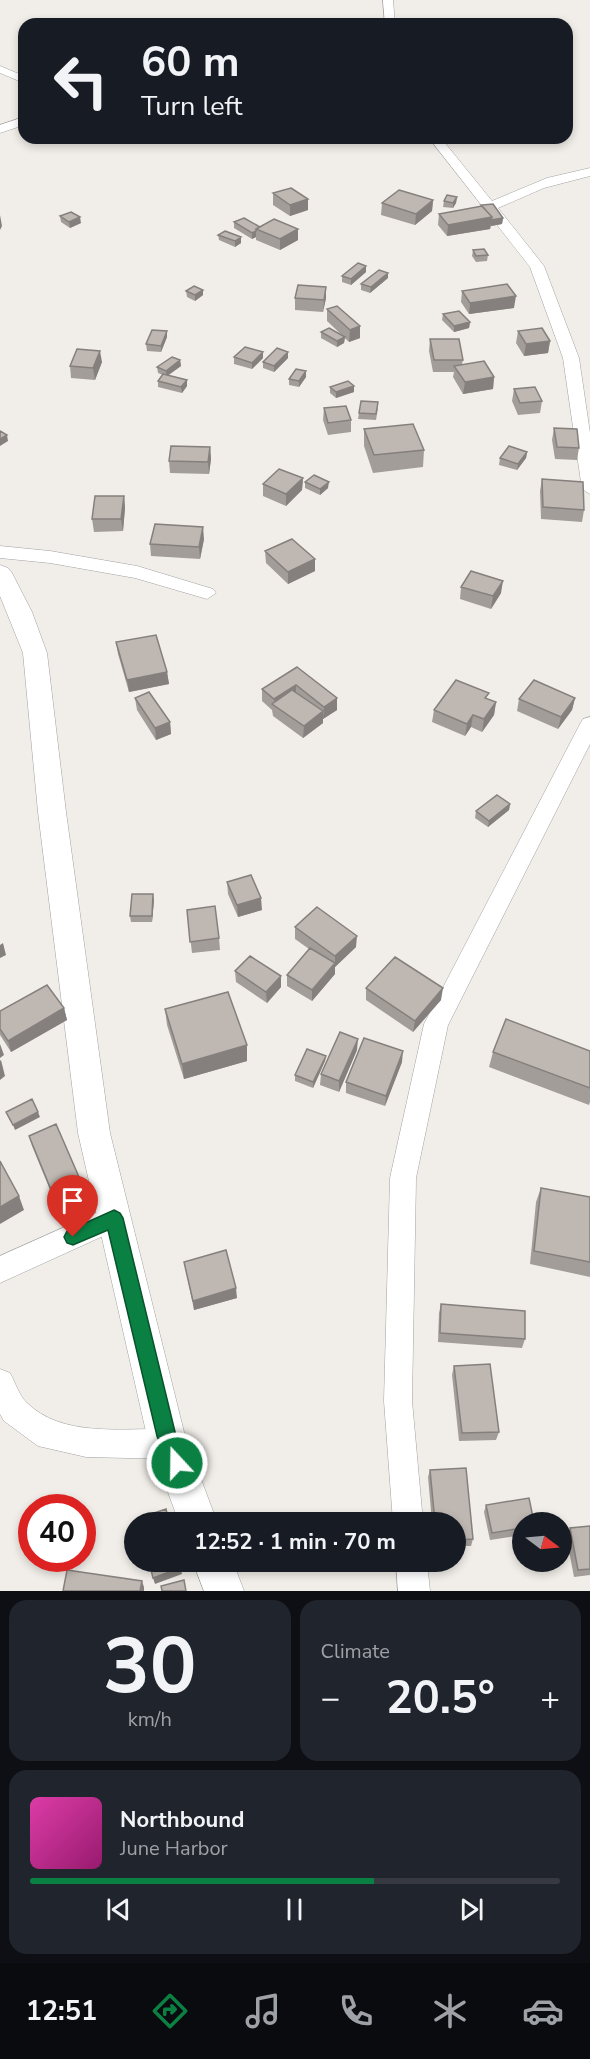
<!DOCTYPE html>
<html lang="en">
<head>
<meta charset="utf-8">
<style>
	:root { --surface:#171b24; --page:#20242c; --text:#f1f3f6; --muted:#9ea1a6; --line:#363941; --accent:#0b8043 }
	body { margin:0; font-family:"Nunito Sans",sans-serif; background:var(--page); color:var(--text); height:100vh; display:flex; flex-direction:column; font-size:22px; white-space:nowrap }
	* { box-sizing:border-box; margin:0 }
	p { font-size:20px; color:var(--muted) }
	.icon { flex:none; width:33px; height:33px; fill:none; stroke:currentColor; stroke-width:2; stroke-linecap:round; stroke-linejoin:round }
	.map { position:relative; height:1591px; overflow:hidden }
	.sheet { display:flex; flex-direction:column; gap:9px; padding:9px; background:#0d0f14; flex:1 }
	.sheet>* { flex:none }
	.hud { position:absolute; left:18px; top:18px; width:555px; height:126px; border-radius:18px; box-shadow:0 3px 9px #0003; background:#171b24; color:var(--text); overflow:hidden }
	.needle { width:39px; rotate:106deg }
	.controls { position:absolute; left:512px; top:1512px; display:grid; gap:12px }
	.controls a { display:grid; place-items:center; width:60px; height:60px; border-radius:50%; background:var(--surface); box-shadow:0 3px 9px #0003; font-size:30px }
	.speed { position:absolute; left:18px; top:1494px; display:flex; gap:12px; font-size:30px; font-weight:700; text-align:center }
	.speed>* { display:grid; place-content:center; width:78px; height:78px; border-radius:50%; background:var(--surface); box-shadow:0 3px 9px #0003; line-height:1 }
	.speed .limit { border:9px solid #d22; background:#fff; color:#111 }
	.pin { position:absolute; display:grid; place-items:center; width:51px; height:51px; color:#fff; margin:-62px -26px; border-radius:50% 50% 50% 0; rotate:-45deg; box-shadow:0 0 6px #0007 }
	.pin .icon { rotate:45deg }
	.me { position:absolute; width:66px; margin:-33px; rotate:339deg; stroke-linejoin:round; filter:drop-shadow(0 0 4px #0008) }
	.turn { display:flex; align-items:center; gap:21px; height:126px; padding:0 24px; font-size:27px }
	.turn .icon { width:78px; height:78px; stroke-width:2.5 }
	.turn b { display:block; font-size:42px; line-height:51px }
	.big { font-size:45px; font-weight:700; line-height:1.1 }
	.sheet .widget { flex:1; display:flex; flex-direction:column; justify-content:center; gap:9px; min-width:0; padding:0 21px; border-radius:18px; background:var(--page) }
	.sheet .dial { align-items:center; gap:0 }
	.dial b { font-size:78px; line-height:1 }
	.song { display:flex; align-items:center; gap:18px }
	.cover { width:72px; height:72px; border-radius:9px; background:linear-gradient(135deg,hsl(320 70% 55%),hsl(320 70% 35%)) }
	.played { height:6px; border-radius:3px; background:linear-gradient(90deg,var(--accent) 65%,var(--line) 65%) }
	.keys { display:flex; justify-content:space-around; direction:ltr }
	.heat { display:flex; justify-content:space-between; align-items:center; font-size:33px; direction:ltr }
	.sheet .tiles { flex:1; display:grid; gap:9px; grid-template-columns:1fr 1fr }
	.widget:last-child { grid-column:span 2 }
	.trip { position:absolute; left:124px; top:1512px; width:342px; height:60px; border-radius:30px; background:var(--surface); box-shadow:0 3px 9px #0003; font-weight:700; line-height:60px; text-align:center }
	.menu { display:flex; height:96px; justify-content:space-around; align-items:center; background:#090b0e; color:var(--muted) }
	.menu .icon { width:42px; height:42px }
	.menu .active { color:var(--accent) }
	.menu b { font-size:27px; color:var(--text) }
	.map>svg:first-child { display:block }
</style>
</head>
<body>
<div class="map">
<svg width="590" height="1591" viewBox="0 0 590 1591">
	<rect width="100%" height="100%" fill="#f1eee9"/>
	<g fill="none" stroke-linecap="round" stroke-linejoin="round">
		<defs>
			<path id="minor" d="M383,0h10l2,24h-10z
				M0,66l24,10v7l-24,-10z
				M24,117v8l-24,8v-8z
				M429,138h12l51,63 55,-23 43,-10v8l-46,12 -46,20 46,58 35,92 11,75v61l-8,-5 -19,-131 -33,-91z
				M0,546l50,5 87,15 76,23 3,4 -9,6 -72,-21 -85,-15 -50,-5z
				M590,717v27l-142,281 -32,153 -4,223 11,121h-30l-9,-121 6,-223 34,-154 156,-300 3,-5z
				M114,1205l9,4 4,9 -4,9 -123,56v-27z
				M0,1369l10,4c5,9 9,22 16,29 36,36 96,26 143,27l10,5 5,10 -5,10 -10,5 -83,-2 -48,-11 -34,-25 -4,-7z
				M396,1562h31l3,29h-32z"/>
			<path id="tertiary" d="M0,565l8,3 4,5 20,39 15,41 19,159 44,321 75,303 32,86h-38l-32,-86 -69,-303 -40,-321 -15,-159 -23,-57z
				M193,1562h40l11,29h-40z"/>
		</defs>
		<use href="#minor" stroke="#a2a2a2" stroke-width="1"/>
		<use href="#tertiary" stroke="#a2a2a2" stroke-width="1"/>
		<use href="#minor" fill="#fff" fill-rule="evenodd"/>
		<use href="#tertiary" fill="#fff" fill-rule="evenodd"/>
	</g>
	<path fill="#a39d99" d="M273,193l35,17 -18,6 -17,-11z
		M457,197l-1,6 -3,5 -10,-1 1,-6z
		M433,200l-1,11 -17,14 -34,-10 1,-12z
		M481,205l22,13 -1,6 -11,2 -1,3 -43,7 -9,-11 1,-11 42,-8z
		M60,216l21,7 -11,5 -9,-6z
		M234,222l26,5 38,2v11l-18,10 -24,-10v-3l-4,2 -18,-11z
		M218,235l23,8 -6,4 -16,-7z
		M473,250l15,5 -1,6 -11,1 -4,-6z
		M366,272l-15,13 -9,-3v-6z
		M388,278l-18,15 -9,-3v-6z
		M203,290v5l-8,6 -8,-4 -1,-6z
		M462,291l52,17 -45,6 -8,-12z
		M295,298h31l-3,14 -28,-2z
		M327,309l33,17v12l-11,4 -22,-21z
		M443,314l27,8 -1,6 -15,4 -12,-12z
		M518,331l32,10 -2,12 -24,3 -8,-13z
		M321,332l24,5 -1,6 -7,4 -16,-9z
		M167,337l-6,15 -14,-1 -1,-7z
		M430,339l33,21 -1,4 32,13 -1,12 -30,5 -10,-17 1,-5h-21l-4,-21z
		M263,352v6l-11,11 -18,-5v-7z
		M288,358l-14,14 -11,-4v-6z
		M180,360l1,6 -13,9 19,5v6l-5,7 -24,-6v-6l5,-6 -5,-2 -1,-6z
		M102,362l-7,18 -24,-2 -1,-12z
		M306,377l-7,10 -10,-2v-6z
		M330,387l24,5 -18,6 -6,-5z
		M514,389l28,12 -2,12 -22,2 -6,-14z
		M324,408l27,12v12l-23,3 -5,-15z
		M378,408l-2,12 -18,-1 1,-6z
		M554,428l25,20 -2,12 -22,-1 -3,-19z
		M364,429l60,21 -1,17 -50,6 -9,-27z
		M210,447l1,12 -2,15 -39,-1 -1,-12z
		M527,452l-1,6 -9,12 -18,-5 1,-7z
		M303,478l-1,12 -16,16 -23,-10v-12z
		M542,479l42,31 -2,12 -41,-3 -1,-28z
		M305,482l23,6 -8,7 -15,-7z
		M124,496l1,12 -2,23 -29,1 -2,-13z
		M204,539l-4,20 -49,-3 -1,-12z
		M265,551l50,8v12l-27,13 -22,-21z
		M461,587l40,6 -10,16 -31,-10z
		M116,642l51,30 2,12 -40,8 -11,-38z
		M297,667l40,31v12l-14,9v4l-20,15 -30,-22 -1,-6 -10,-9v-12z
		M135,698l35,24 1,12 -15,6 -19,-30z
		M575,698l-3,12 -14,19 -41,-18 2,-12z
		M488,699l8,3 -2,13 -12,17 -11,-5 -6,9 -33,-14 2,-12z
		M510,804l-1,6 -21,17 -13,-9 1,-7z
		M227,882l35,28 -24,7 -10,-23z
		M154,900l-2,22h-21l-1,-6z
		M187,910l32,28 1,12 -28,3z
		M295,927l61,20 -21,20v7l-23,27 -25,-15v-11l22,-26 -14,-10z
		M235,971l46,16 -14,16 -31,-21z
		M366,988l75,12 -28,32 -47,-32z
		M64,1008l3,12 -56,32 -11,-17v-24z
		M165,1009l82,52 -63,18 -17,-54z
		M357,1050l-18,42 -19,-7 1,-11z
		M590,1051v51l-1,3 -100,-38 4,-15z
		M326,1056l-1,5 -12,27 -18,-7v-6z
		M402,1062l-17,44 -39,-13v-11z
		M29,1136l53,48 2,11 -27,12 -25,-61z
		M541,1188l49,9v80l-60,-13 6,-62z
		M184,1262l53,36 -43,12z
		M441,1304l84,35 -3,9 -84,-6 1,-29z
		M454,1366l45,66 -3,8 -37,1 -7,-66z
		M430,1470l43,69 -2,7h-15v-24h-24l-4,-45z
		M486,1505l36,17v13l-32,5 -6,-28z
		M590,1526v49l-16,2 -8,-42 4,-7z"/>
	<path fill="#85807d" d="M457,197l-1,6 -3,5v-5z
		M308,199v11l-18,6v-11z
		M433,200l-1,11 -17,14 1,-11z
		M0,215l2,11 -2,4z
		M80,217l1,6 -11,5 -1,-6z
		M492,217l-2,12 -43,7 1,-11z
		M503,218l-1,6 -11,2v-6z
		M298,229v11l-18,10v-11z
		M256,231v6l-4,2v-6z
		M241,237v6l-6,4v-6z
		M366,266v6l-15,13v-6z
		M388,273v5l-18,15 1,-6z
		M326,287v11l-3,14 1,-12z
		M203,290v5l-8,6v-6z
		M516,296l-2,12 -45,6 1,-11z
		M470,322l-1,6 -15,4v-6z
		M360,326v12l-11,4 1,-12z
		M167,331v6l-6,15v-6z
		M345,337l-1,6 -7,4v-6z
		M550,341l-2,12 -24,3 2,-12z
		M100,351l2,11 -7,18 -2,-12z
		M263,352v6l-11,11v-6z
		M288,352v6l-14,14v-6z
		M180,360l1,6 -15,11v-6z
		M306,371v6l-7,10v-6z
		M494,377l-1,12 -30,5 2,-12z
		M187,380v6l-5,7 -1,-6z
		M354,386v6l-18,6v-6z
		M7,435l1,6 -8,5v-7z
		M210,447l1,12 -2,15 -1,-12z
		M527,452l-1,6 -9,12 1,-6z
		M303,478l-1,12 -16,16v-12z
		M329,482l-1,6 -8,7v-6z
		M124,496l1,12 -2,23 -2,-12z
		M203,527l1,12 -4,20 -1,-12z
		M315,559v12l-27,13v-12z
		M503,581l-2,12 -10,16 2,-13z
		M167,672l2,12 -40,8 -2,-12z
		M296,685v13l-21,8 -1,-7z
		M337,698v12l-14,9 1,-12z
		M575,698l-3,12 -14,19 3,-12z
		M496,702l-2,13 -12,17 2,-13z
		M323,711v12l-20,15 1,-12z
		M473,715l-2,12 -6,9 2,-12z
		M170,722l1,12 -15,6 -1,-12z
		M510,804l-1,6 -21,17 1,-6z
		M153,894l1,6 -2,22v-6z
		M261,898l1,12 -24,7 -1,-12z
		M357,936l-1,11 -21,20v7l-23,27v-11l23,-27v-7z
		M3,943l3,12 -6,3v-13z
		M281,976v11l-14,16 -1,-11z
		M443,988l-2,12 -28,32 2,-11z
		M64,1008l3,12 -56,32 -3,-11z
		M358,1039l-1,11 -18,42v-11z
		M0,1044l4,11 -4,3z
		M247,1045v16l-63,18 -2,-15z
		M403,1051l-1,11 -17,44 1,-10z
		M326,1056l-1,5 -12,27v-6z
		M1,1060l4,16 -5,4v-19z
		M38,1112l2,5 -25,13 -2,-5z
		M82,1184l2,11 -27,12 -3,-10z
		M19,1196l5,14 -24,14v-17z
		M236,1288l1,10 -43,12 -1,-9z
		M179,1562l3,12 -27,10 -2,-6z
		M142,1581l2,6v4h-4z"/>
	<path fill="#beb7b2" stroke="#85807d" stroke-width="1.5" d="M291,188l17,11 -18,6 -17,-12z
		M399,190l34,10 -17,14 -34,-11z
		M447,195l10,2 -4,6 -9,-2z
		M493,204l10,14 -12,2 1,-3 -11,-12z
		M482,206l10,11 -44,8 -9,-11z
		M71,212l9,5 -11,5 -9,-6z
		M244,218l16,9 -4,2v2l-4,2 -18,-11z
		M274,219l24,10 -18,10 -24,-10z
		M225,231l16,6 -6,4 -17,-6z
		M484,249l4,6 -12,1 -3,-6z
		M358,263l8,3 -15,13 -9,-3z
		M379,270l9,3 -17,14 -10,-3z
		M507,284l9,12 -46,7 -8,-12z
		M298,285l28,2 -2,13 -29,-2z
		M194,286l9,4 -8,5 -9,-4z
		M337,306l23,20 -10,4 -23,-21z
		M459,311l11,11 -16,4 -11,-12z
		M329,328l16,9 -8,4 -16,-9z
		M542,328l8,13 -24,3 -8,-13z
		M152,330l15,1 -6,15 -15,-2z
		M430,339h29l4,21h-29z
		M245,347l18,5 -11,11 -18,-6z
		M277,348l11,4 -14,14 -11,-4z
		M77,349l23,2 -7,17 -23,-2z
		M172,357l8,3 -14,11 -9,-4z
		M484,361l10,16 -29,5 -11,-16z
		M296,369l10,2 -7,10 -10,-2z
		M163,374l24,6 -6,7 -23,-6z
		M348,381l6,5 -18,6 -6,-5z
		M535,387l7,14 -22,2 -6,-14z
		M361,401l17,1 -2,12 -17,-1z
		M346,406l5,14 -23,3 -4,-15z
		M413,424l11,26 -50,5 -10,-26z
		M554,428l23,1 2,19 -22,-1z
		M0,431l7,4 -7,4z
		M171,446l39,1 -2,15 -39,-1z
		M509,446l18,6 -9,12 -18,-6z
		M279,469l24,9 -17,16 -23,-10z
		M314,475l15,7 -9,7 -15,-7z
		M542,479l41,3 1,28 -41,-3z
		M95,496h29l-3,23h-29z
		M155,524l48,3 -4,20 -49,-3z
		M292,539l23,20 -27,13 -23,-21z
		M471,571l32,10 -10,15 -32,-9z
		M156,635l11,37 -40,8 -11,-38z
		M297,667l40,31 -13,9 -28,-22 -22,14 -12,-10z
		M456,680l33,13 -4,5 11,4 -12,17 -11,-4 -6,9 -33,-14z
		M534,680l41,18 -14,19 -42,-18z
		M292,690l31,21 -19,15 -32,-22z
		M149,692l21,30 -15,6 -20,-30z
		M497,795l13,9 -21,17 -13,-10z
		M251,875l10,23 -24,7 -10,-23z
		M132,894h21l-1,22h-22z
		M215,906l4,32 -29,4 -3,-32z
		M317,907l40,29 -22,20 -40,-29z
		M310,948l25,15 -23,27 -25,-15z
		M250,956l31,20 -15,16 -31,-21z
		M395,957l48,31 -28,33 -49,-33z
		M47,985l17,23 -56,33 -8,-12v-18z
		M228,992l19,53 -65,19 -17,-55z
		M506,1019l84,32v37l-97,-36z
		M340,1032l18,7 -19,42 -18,-7z
		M364,1038l39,13 -17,45 -40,-14z
		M307,1049l19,7 -13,26 -18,-7z
		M32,1099l6,13 -25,13 -7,-13z
		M56,1124l26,60 -28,13 -25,-61z
		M0,1161l19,35 -19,11z
		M541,1188l49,9v65l-56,-11z
		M226,1250l10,38 -43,13 -9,-39z
		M441,1304l84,7v28l-85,-6z
		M490,1364l9,68 -37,1 -8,-67z
		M466,1468l7,71 -17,1v-18h-21l-5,-52z
		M529,1498l5,24h-12v6l-30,5 -6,-28z
		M166,1509l3,13h-29l-1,-4z
		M590,1526v43l-12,1 -8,-42z
		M149,1562h29l2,6 -27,10z
		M67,1570l75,11 -2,10h-77z
		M184,1580l2,11h-24l-1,-5z"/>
	<path fill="#0b8043" stroke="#07532c" stroke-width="1.5" d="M114,1210l6,3 3,5 53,218 10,27 -2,7 -7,3 -7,-3 -13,-34 -49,-206 -35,15 -6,-2 -3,-6 3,-6z"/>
</svg>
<div class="controls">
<a><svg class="needle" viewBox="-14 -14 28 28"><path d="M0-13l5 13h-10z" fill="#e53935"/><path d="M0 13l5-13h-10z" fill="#9ea1a6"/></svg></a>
</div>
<div class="speed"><div class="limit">40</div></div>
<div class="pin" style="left:73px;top:1237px;background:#d93025"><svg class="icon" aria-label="arrive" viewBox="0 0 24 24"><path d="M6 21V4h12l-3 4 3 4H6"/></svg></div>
<svg class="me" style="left:177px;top:1463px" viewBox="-20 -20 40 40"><circle r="17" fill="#0b8043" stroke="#fff" stroke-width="3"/><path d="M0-11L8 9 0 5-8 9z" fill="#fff"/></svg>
<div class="trip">12:52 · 1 min · 70 m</div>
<div class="hud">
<div class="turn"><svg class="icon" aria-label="left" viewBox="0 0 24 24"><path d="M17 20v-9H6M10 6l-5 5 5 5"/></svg><div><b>60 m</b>Turn left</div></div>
</div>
</div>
<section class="sheet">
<div class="tiles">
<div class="widget dial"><b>30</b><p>km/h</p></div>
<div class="widget"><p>Climate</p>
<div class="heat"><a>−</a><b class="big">20.5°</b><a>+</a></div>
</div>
<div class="widget">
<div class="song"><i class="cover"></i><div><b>Northbound</b><p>June Harbor</p></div></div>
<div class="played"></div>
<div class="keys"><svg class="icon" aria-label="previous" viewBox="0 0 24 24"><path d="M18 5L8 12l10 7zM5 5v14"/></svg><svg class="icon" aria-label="pause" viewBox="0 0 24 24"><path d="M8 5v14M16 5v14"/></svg><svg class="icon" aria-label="next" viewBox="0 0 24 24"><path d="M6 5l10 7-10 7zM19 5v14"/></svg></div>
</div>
</div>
</section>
<nav class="menu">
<b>12:51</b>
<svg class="icon active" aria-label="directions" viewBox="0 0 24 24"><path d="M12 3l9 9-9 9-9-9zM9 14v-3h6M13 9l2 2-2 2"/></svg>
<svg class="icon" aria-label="music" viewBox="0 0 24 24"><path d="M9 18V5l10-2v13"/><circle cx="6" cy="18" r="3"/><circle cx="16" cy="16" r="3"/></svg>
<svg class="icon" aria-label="phone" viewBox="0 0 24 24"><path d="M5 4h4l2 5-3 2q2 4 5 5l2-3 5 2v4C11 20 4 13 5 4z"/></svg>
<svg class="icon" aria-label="climate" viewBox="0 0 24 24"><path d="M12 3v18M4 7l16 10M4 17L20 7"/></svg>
<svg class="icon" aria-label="car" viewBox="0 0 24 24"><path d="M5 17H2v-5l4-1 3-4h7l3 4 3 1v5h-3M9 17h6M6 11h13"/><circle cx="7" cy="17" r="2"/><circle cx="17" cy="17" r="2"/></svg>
</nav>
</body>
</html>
